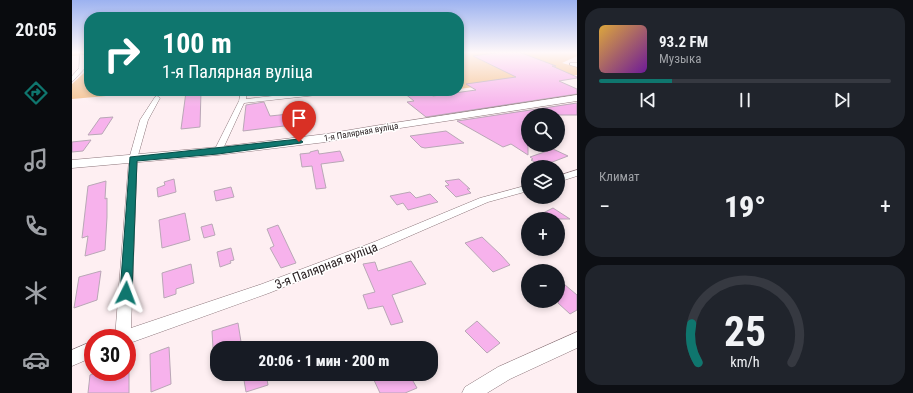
<!DOCTYPE html>
<html lang="ru">
<head>
<meta charset="utf-8">
<style>
	:root { --surface:#171b24; --page:#20242c; --text:#f1f3f6; --muted:#9ea1a6; --line:#363941; --accent:#0f766e }
	body { margin:0; font-family:"Roboto Condensed",sans-serif; background:var(--page); color:var(--text); height:100vh; display:flex; flex-direction:column; font-size:15px; white-space:nowrap }
	* { box-sizing:border-box; margin:0 }
	p { font-size:13px; color:var(--muted) }
	.icon { flex:none; width:22px; height:22px; fill:none; stroke:currentColor; stroke-width:2; stroke-linecap:round; stroke-linejoin:round }
	.map { position:relative; flex:1; overflow:hidden }
	.drawer { display:flex; flex-direction:column; gap:8px; padding:8px; background:#0d0f14; width:336px }
	.drawer>* { flex:none }
	.banner { position:absolute; left:12px; top:12px; width:380px; height:84px; border-radius:16px; box-shadow:0 2px 6px #0003; background:#0f766e; color:#fff; overflow:hidden }
	.fabs { position:absolute; left:449px; top:108px; display:grid; gap:8px }
	.fabs a { display:grid; place-items:center; width:44px; height:44px; border-radius:50%; background:var(--surface); box-shadow:0 2px 6px #0003; font-size:20px }
	.speed { position:absolute; left:12px; top:329px; display:flex; gap:8px; font-size:20px; font-weight:700; text-align:center }
	.speed>* { display:grid; place-content:center; width:52px; height:52px; border-radius:50%; background:var(--surface); box-shadow:0 2px 6px #0003; line-height:1 }
	.speed .limit { border:6px solid #d22; background:#fff; color:#111 }
	.pin { position:absolute; display:grid; place-items:center; width:34px; height:34px; color:#fff; margin:-41px -17px; border-radius:50% 50% 50% 0; rotate:-45deg; box-shadow:0 0 4px #0007 }
	.pin .icon { rotate:45deg }
	.me { position:absolute; width:44px; margin:-22px; rotate:3deg; stroke-linejoin:round; filter:drop-shadow(0 0 3px #0008) }
	.turn { display:flex; align-items:center; gap:14px; height:84px; padding:0 12px; font-size:18px }
	.turn .icon { width:52px; height:52px; stroke-width:2.5 }
	.turn b { display:block; font-size:28px; line-height:34px }
	.big { font-size:30px; font-weight:800; line-height:1.1 }
	.drawer .tile { flex:1; display:flex; flex-direction:column; justify-content:center; gap:6px; min-width:0; padding:0 14px; border-radius:16px; background:var(--page) }
	.drawer .dial { align-items:center; gap:0 }
	.dial svg { height:104px; overflow:visible; fill:none; stroke:var(--line); stroke-width:7; stroke-linecap:round; text-anchor:middle }
	.dial text { fill:var(--text); stroke:none }
	.song { display:flex; align-items:center; gap:12px }
	.cover { width:48px; height:48px; border-radius:6px; background:linear-gradient(135deg,hsl(40 70% 55%),hsl(280 70% 35%)) }
	.played { height:4px; border-radius:2px; background:linear-gradient(90deg,var(--accent) 25%,var(--line) 25%) }
	.keys { display:flex; justify-content:space-around; direction:ltr }
	.heat { display:flex; justify-content:space-between; align-items:center; font-size:22px; direction:ltr }
	.trip { position:absolute; left:138px; top:341px; width:228px; height:40px; border-radius:16px; background:var(--surface); box-shadow:0 2px 6px #0003; font-weight:800; line-height:40px; text-align:center }
	main { display:flex; flex:1; min-height:0 }
	.tab-bar { display:flex; flex-direction:column; width:72px; justify-content:space-around; align-items:center; background:#090b0e; color:var(--muted) }
	.tab-bar .icon { width:28px; height:28px }
	.tab-bar .current { color:var(--accent) }
	.tab-bar b { font-size:18px; color:var(--text) }
	.map>svg:first-child { display:block }
</style>
</head>
<body>
<main>
<nav class="tab-bar">
<b>20:05</b>
<svg class="icon current" aria-label="directions" viewBox="0 0 24 24"><path d="M12 3l9 9-9 9-9-9zM9 14v-3h6M13 9l2 2-2 2"/></svg>
<svg class="icon" aria-label="music" viewBox="0 0 24 24"><path d="M9 18V5l10-2v13"/><circle cx="6" cy="18" r="3"/><circle cx="16" cy="16" r="3"/></svg>
<svg class="icon" aria-label="phone" viewBox="0 0 24 24"><path d="M5 4h4l2 5-3 2q2 4 5 5l2-3 5 2v4C11 20 4 13 5 4z"/></svg>
<svg class="icon" aria-label="climate" viewBox="0 0 24 24"><path d="M12 3v18M4 7l16 10M4 17L20 7"/></svg>
<svg class="icon" aria-label="car" viewBox="0 0 24 24"><path d="M5 17H2v-5l4-1 3-4h7l3 4 3 1v5h-3M9 17h6M6 11h13"/><circle cx="7" cy="17" r="2"/><circle cx="17" cy="17" r="2"/></svg>
</nav>
<div class="map">
<svg width="505" height="393" viewBox="0 0 505 393">
	<rect width="100%" height="100%" fill="#feeff2"/>
	<path fill="#f4c290" d="M0,52h17v39h74l-91,8v-15l13,-12 2,-17 -15,1z
		M387,52h118v4l-15,7 15,4v8l-32,2 -86,12z"/>
	<path fill="#f7b2ec" stroke="#b9a7b6" d="M431,52h16l37,14h-4l25,11v1l-18,3 18,8v5l-151,23 -19,-15 7,-1 -10,-8 22,-2 7,5 43,-6 -10,-6 50,-7 -43,-21z
		M129,91l-1,36 -19,2 5,-37z
		M192,102l6,14 19,-2 3,11 -49,6 3,-26z
		M505,103v12h-49v40l-17,-11 -8,3 -46,-26z
		M41,117l-11,17 -14,1 12,-17z
		M374,131l18,12 -39,5 -4,-1 -11,-11z
		M19,140l-8,11 -11,1v-10z
		M481,149l15,7 -26,10 -11,-6 2,-1 -3,-2z
		M246,150l1,4 21,-3 4,10 -23,3 5,24 -10,1 -4,-23 -10,1 -2,-13 10,-1v-1z
		M102,179l2,13 -18,5 -1,-9 8,-3 -1,-3z
		M387,179l11,10h-3l4,4 -15,4 -11,-11 4,-1 -4,-4z
		M34,181l-1,18 2,-1v19l-2,33 -20,6 3,-20 -6,2 6,-52z
		M159,187l3,10 -18,4 -2,-10z
		M338,192l6,6 14,-4 8,8 -30,8 -5,-7 -6,2 -7,-9z
		M481,208l17,11h-39z
		M113,213l5,27 -28,8 -3,-28z
		M140,224l3,11 -11,3 -3,-11z
		M206,225l18,38 -15,5 -11,-20 4,-2 -7,-17z
		M410,237l19,18 9,10 -17,7 -28,-29z
		M159,248l3,12 -4,1 1,2 -11,4 -3,-15z
		M339,261l15,23 -34,11 11,27 -12,3 -8,-19 -15,3 -5,-14 12,-3 -12,-28 12,-2 3,9z
		M119,264l3,19 -18,6v5l-12,4 -2,-25z
		M29,271l-4,29 -23,8 5,-31z
		M486,279l19,16v15l-7,4 -12,-11z
		M405,321l23,22 -13,10 -22,-22z
		M166,323l4,25h-29l-1,-17z
		M97,347l2,37 -20,8 -1,-38z
		M28,372h29v21h-41l2,-18z
		M171,374h23l2,11 -22,7z
		M310,374h27l8,14 -12,5h-25l-7,-15z"/>
	<g fill="none" stroke-linecap="round" stroke-linejoin="round">
		<defs>
			<path id="street" d="M8,54l4,1 1,13 -13,14v-6l7,-8z
				M498,63h7v4l-7,-2z
				M169,91h6l-1,8 72,-8h20l-3,2 -91,10 -22,48 -4,2h-3l-1,-2 25,-50z
				M85,96l3,2 -12,22 -11,39 -6,169 131,-44 112,-42 106,-44 48,-13v6l-40,11 -106,46 -113,45 -142,51v-6h-12l14,-179 11,-39 15,-23z
				M505,170v6l-19,6v-6z
				M505,332v16l-67,31 -23,14h-25l3,-6 33,-20z
				M21,341v16l-21,9v-16z"/>
			<path id="secondary" d="M505,95v6l-203,31 -48,10 -108,13 -146,13v-8l146,-13 108,-13 48,-8z"/>
		</defs>
		<use href="#street" stroke="#8c767b" stroke-width="1"/>
		<use href="#secondary" stroke="#8c767b" stroke-width="1"/>
		<use href="#street" fill="#fff" fill-rule="evenodd"/>
		<use href="#secondary" fill="#fff" fill-rule="evenodd"/>
	</g>
	<linearGradient id="sky" x2="0" y2="1"><stop stop-color="#9cb2f0"/><stop offset="0.49" stop-color="#fff8f9"/><stop offset="1" stop-color="#fff8f9" stop-opacity="0"/></linearGradient>
	<rect width="505" height="107" fill="url(#sky)"/>
	<path fill="#0f766e" stroke="#0a4d48" d="M227,139l4,3 -2,1 -83,11 -81,7 -5,132 -2,4 -4,1 -4,-1 -2,-4 10,-136z"/>
	<g text-anchor="middle" stroke-width="3" stroke-linejoin="round" paint-order="stroke">
		<g font-size="9" fill="#261d1f" stroke="#fff">
			<text transform="translate(289 132) rotate(-10)" y="3">1-я Палярная вуліца</text>
		</g>
		<g font-size="13" fill="#261d1f" stroke="#fff">
			<text transform="translate(254 265) rotate(-21)" y="5">3-я Палярная вуліца</text>
		</g>
	</g>
</svg>
<div class="fabs">
<a><svg class="icon" aria-label="search" viewBox="0 0 24 24"><circle cx="10" cy="10" r="6"/><path d="M15 15l6 6"/></svg></a>
<a><svg class="icon" aria-label="layers" viewBox="0 0 24 24"><path d="M12 4l9 5-9 5-9-5zM3 14l9 5 9-5"/></svg></a>
<a>+</a>
<a>−</a>
</div>
<div class="speed"><div class="limit">30</div></div>
<div class="pin" style="left:227px;top:142px;background:#d93025"><svg class="icon" aria-label="arrive" viewBox="0 0 24 24"><path d="M6 21V4h12l-3 4 3 4H6"/></svg></div>
<svg class="me" style="left:54px;top:293px" viewBox="-20 -20 40 40"><path d="M0-17L14 15 0 8-14 15z" fill="#0f766e" stroke="#fff" stroke-width="4"/></svg>
<div class="trip">20:06 · 1 мин · 200 m</div>
<div class="banner">
<div class="turn"><svg class="icon" aria-label="right" viewBox="0 0 24 24"><path d="M7 20v-9h11M14 6l5 5-5 5"/></svg><div><b>100 m</b>1-я Палярная вуліца</div></div>
</div>
</div>
<section class="drawer">
<div class="tile">
<div class="song"><i class="cover"></i><div><b>93.2 FM</b><p>Музыка</p></div></div>
<div class="played"></div>
<div class="keys"><svg class="icon" aria-label="previous" viewBox="0 0 24 24"><path d="M18 5L8 12l10 7zM5 5v14"/></svg><svg class="icon" aria-label="pause" viewBox="0 0 24 24"><path d="M8 5v14M16 5v14"/></svg><svg class="icon" aria-label="next" viewBox="0 0 24 24"><path d="M6 5l10 7-10 7zM19 5v14"/></svg></div>
</div>
<div class="tile"><p>Климат</p>
<div class="heat"><a>−</a><b class="big">19°</b><a>+</a></div>
</div>
<div class="tile dial"><svg viewBox="0 0 100 80">
<path d="M14 69A42 42 0 1 1 86 69"/>
<path d="M14 69A42 42 0 0 1 9 39" stroke="#0f766e"/>
<text x="50" y="56" font-size="32" font-weight="700">25</text>
<text x="50" y="72" font-size="11">km/h</text>
</svg></div>
</section>
</main>
</body>
</html>
